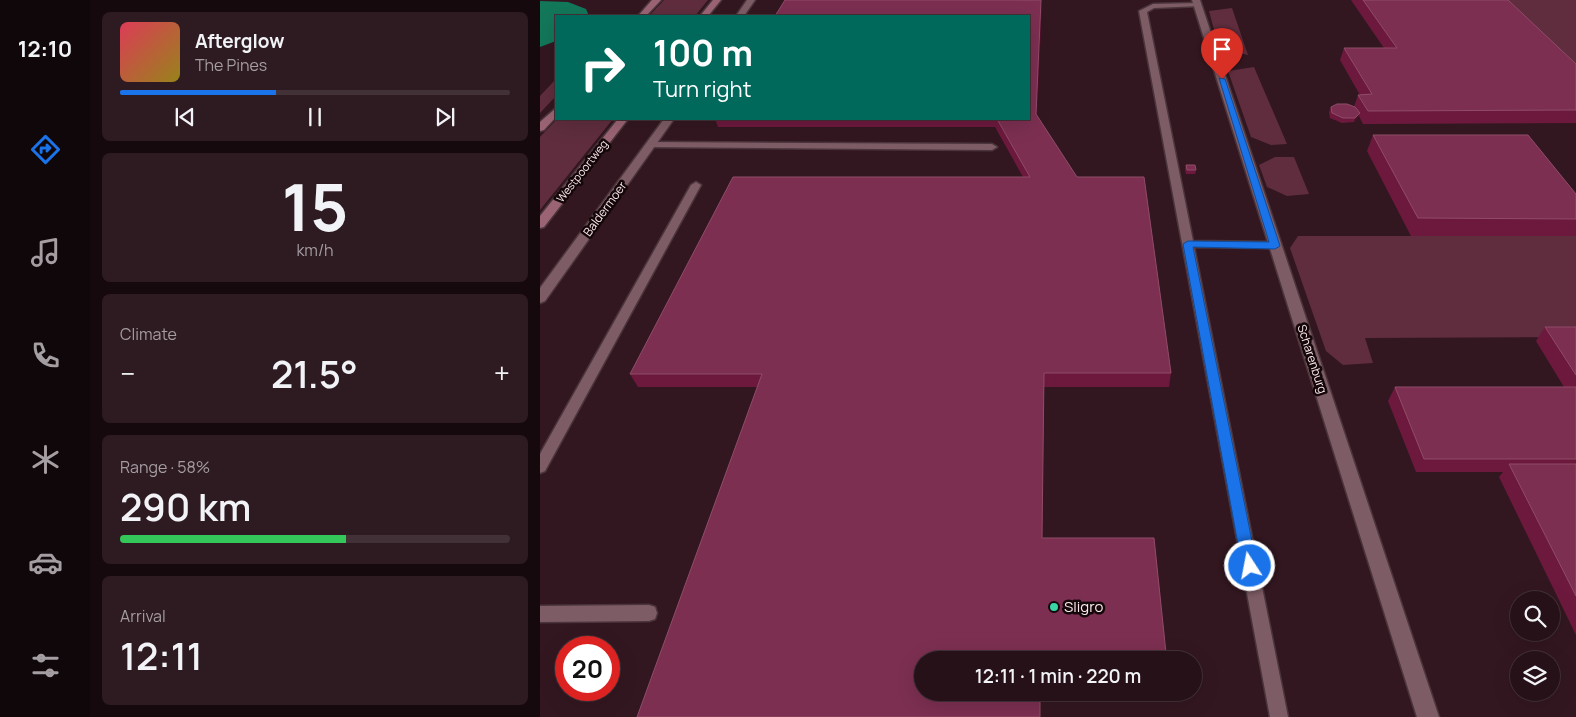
<!DOCTYPE html>
<html lang="en">
<head>
<meta charset="utf-8">
<style>
	:root { --surface:#261118; --page:#2e1a21; --text:#f1f3f6; --muted:#a49da2; --line:#423137; --accent:#1a73e8 }
	body { margin:0; font-family:Manrope,sans-serif; background:var(--page); color:var(--text); height:100vh; display:flex; flex-direction:column; font-size:19px; white-space:nowrap }
	* { box-sizing:border-box; margin:0 }
	p { font-size:16px; color:var(--muted) }
	.icon { flex:none; width:28px; height:28px; fill:none; stroke:currentColor; stroke-width:2; stroke-linecap:round; stroke-linejoin:round }
	.map { position:relative; flex:1; overflow:hidden }
	.drawer { display:flex; flex-direction:column; gap:12px; padding:12px; background:#15090d; width:450px }
	.drawer>* { flex:none }
	.hud { position:absolute; left:15px; top:15px; width:475px; height:105px; border-radius:0px; box-shadow:0 5px 20px #0002,0 0 0 1px var(--line); background:#00695c; color:#fff; overflow:hidden }
	.tools { position:absolute; left:970px; top:591px; display:grid; gap:10px }
	.tools a { display:grid; place-items:center; width:50px; height:50px; border-radius:50%; background:var(--surface); box-shadow:0 5px 20px #0002,0 0 0 1px var(--line); font-size:25px }
	.speed { position:absolute; left:15px; top:636px; display:flex; gap:10px; font-size:25px; font-weight:700; text-align:center }
	.speed>* { display:grid; place-content:center; width:65px; height:65px; border-radius:50%; background:var(--surface); box-shadow:0 5px 20px #0002,0 0 0 1px var(--line); line-height:1 }
	.speed .limit { border:8px solid #d22; background:#fff; color:#111 }
	.pin { position:absolute; display:grid; place-items:center; width:42px; height:42px; color:#fff; margin:-51px -21px; border-radius:50% 50% 50% 0; rotate:-45deg; box-shadow:0 0 5px #0007 }
	.pin .icon { rotate:45deg }
	.me { position:absolute; width:55px; margin:-28px; rotate:349deg; stroke-linejoin:round; filter:drop-shadow(0 0 4px #0008) }
	.turn { display:flex; align-items:center; gap:18px; height:105px; padding:0 15px; font-size:22px }
	.turn .icon { width:65px; height:65px; stroke-width:2.5 }
	.turn b { display:block; font-size:35px; line-height:42px }
	.big { font-size:38px; font-weight:600; line-height:1.1 }
	.drawer .card { flex:1; display:flex; flex-direction:column; justify-content:center; gap:8px; min-width:0; padding:0 18px; border-radius:8px; background:var(--page) }
	.drawer .dial { align-items:center; gap:0 }
	.dial b { font-size:65px; line-height:1 }
	.song { display:flex; align-items:center; gap:15px }
	.cover { width:60px; height:60px; border-radius:8px; background:linear-gradient(135deg,hsl(350 70% 55%),hsl(50 70% 35%)) }
	.played { height:5px; border-radius:2px; background:linear-gradient(90deg,var(--accent) 40%,var(--line) 40%) }
	.keys { display:flex; justify-content:space-around; direction:ltr }
	.heat { display:flex; justify-content:space-between; align-items:center; font-size:28px; direction:ltr }
	.charge { height:8px; border-radius:4px; background:linear-gradient(90deg,#34c759 58%,var(--line) 0) }
	.trip { position:absolute; left:374px; top:651px; width:288px; height:50px; border-radius:25px; background:var(--surface); box-shadow:0 5px 20px #0002,0 0 0 1px var(--line); font-weight:600; line-height:50px; text-align:center }
	main { display:flex; flex:1; min-height:0 }
	.menu { display:flex; flex-direction:column; width:90px; justify-content:space-around; align-items:center; background:#0f070a; color:var(--muted) }
	.menu .icon { width:35px; height:35px }
	.menu .active { color:var(--accent) }
	.menu b { font-size:22px; color:var(--text) }
	.map>svg:first-child { display:block }
</style>
</head>
<body>
<main>
<nav class="menu">
<b>12:10</b>
<svg class="icon active" aria-label="directions" viewBox="0 0 24 24"><path d="M12 3l9 9-9 9-9-9zM9 14v-3h6M13 9l2 2-2 2"/></svg>
<svg class="icon" aria-label="music" viewBox="0 0 24 24"><path d="M9 18V5l10-2v13"/><circle cx="6" cy="18" r="3"/><circle cx="16" cy="16" r="3"/></svg>
<svg class="icon" aria-label="phone" viewBox="0 0 24 24"><path d="M5 4h4l2 5-3 2q2 4 5 5l2-3 5 2v4C11 20 4 13 5 4z"/></svg>
<svg class="icon" aria-label="climate" viewBox="0 0 24 24"><path d="M12 3v18M4 7l16 10M4 17L20 7"/></svg>
<svg class="icon" aria-label="car" viewBox="0 0 24 24"><path d="M5 17H2v-5l4-1 3-4h7l3 4 3 1v5h-3M9 17h6M6 11h13"/><circle cx="7" cy="17" r="2"/><circle cx="17" cy="17" r="2"/></svg>
<svg class="icon" aria-label="filters" viewBox="0 0 24 24"><path d="M4 7h16M4 17h16"/><circle cx="9" cy="7" r="2"/><circle cx="15" cy="17" r="2"/></svg>
</nav>
<section class="drawer">
<div class="card">
<div class="song"><i class="cover"></i><div><b>Afterglow</b><p>The Pines</p></div></div>
<div class="played"></div>
<div class="keys"><svg class="icon" aria-label="previous" viewBox="0 0 24 24"><path d="M18 5L8 12l10 7zM5 5v14"/></svg><svg class="icon" aria-label="pause" viewBox="0 0 24 24"><path d="M8 5v14M16 5v14"/></svg><svg class="icon" aria-label="next" viewBox="0 0 24 24"><path d="M6 5l10 7-10 7zM19 5v14"/></svg></div>
</div>
<div class="card dial"><b>15</b><p>km/h</p></div>
<div class="card"><p>Climate</p>
<div class="heat"><a>−</a><b class="big">21.5°</b><a>+</a></div>
</div>
<div class="card"><p>Range · 58%</p><b class="big">290 km</b><div class="charge"></div></div>
<div class="card"><p>Arrival</p><b class="big">12:11</b></div>
</section>
<div class="map">
<svg width="1036" height="717" viewBox="0 0 1036 717">
	<rect width="100%" height="100%" fill="#331720"/>
	<path fill="#5f2d3e" d="M124,0h44l-13,16h-46z
		M961,0h75v73z
		M692,8l16,47 -29,-7 -10,-37z
		M714,67l33,77 -16,1 -20,-8 -23,-66z
		M16,79v17l-16,17v-17z
		M17,119h56l-73,91v-73z
		M735,157h19l15,37 -22,2 -20,-9 -8,-22z
		M758,236h278v101l-211,1 8,25 -30,2 -17,-14 -36,-103z"/>
	<path fill="#13775a" d="M0,1l28,1 18,7 3,7h-33v25l-16,6z"/>
	<g fill="none" stroke-linecap="round" stroke-linejoin="round">
		<defs>
			<path id="service" d="M658,3l3,2 -1,1 -46,2 -7,4 46,229 82,1 5,3 -5,3 -81,-1 94,470h-18l-131,-706 14,-7z
				M111,142l341,2 5,3 -5,3 -344,-3 -2,-2z
				M156,182l5,3 -156,286 -5,2v-19l151,-269z
				M109,605l6,2 2,6 -2,6 -6,2 -109,1v-16z"/>
			<path id="minor" d="M207,0h8l-11,16h-8z
				M652,0h8l239,717h-22z
				M124,119h10l-129,182 -5,2v-15z"/>
			<path id="secondary" d="M112,0h9l-15,16h-8z
				M173,0h8l-13,16h-8z
				M16,108v9l-12,13 -4,1v-9z
				M78,119h10l-84,108 -4,1v-12z"/>
		</defs>
		<use href="#service" stroke="#4b353c" stroke-width="3"/>
		<use href="#minor" stroke="#4b353c" stroke-width="3"/>
		<use href="#secondary" stroke="#4b353c" stroke-width="3"/>
		<use href="#service" fill="#7e5c65" fill-rule="evenodd"/>
		<use href="#minor" fill="#7e5c65" fill-rule="evenodd"/>
		<use href="#secondary" fill="#9b6474" fill-rule="evenodd"/>
	</g>
	<path fill="#6d193e" d="M502,0l-5,115 134,258 -2,14h-125l-2,151 124,115 -2,7h-242l-165,-273h-119l-8,-13 393,-197 -28,-50h-277l-3,-8h314z
		M811,0h157l68,64v59l-213,1 -4,-8 -5,6 -12,1 -12,-5 -1,-6 2,-5h23l4,-12h2l-20,-35 4,-12h40z
		M833,135l203,59v42h-165l-44,-85z
		M646,165l10,5 -1,4h-9l-1,-4z
		M1005,327h31v308l-77,-158 4,-5h-87l-28,-71 7,-14h169l-28,-46z"/>
	<path fill="#4f0f2a" d="M501,0h1l-5,127 -1,-13z
		M820,113l-2,5 -4,4 1,-4z
		M504,373v14l-2,164v-13z"/>
	<path fill="#7c2f51" stroke="#904c69" d="M245,0h256l-5,114 41,63h67l27,196h-127l-2,165h112l12,115 -125,1v6h-119v32h118v25h-403l125,-343h-132l103,-197h297l-33,-58h32v-103h-254z
		M823,0h145l68,64v46l-208,1 -10,-16 14,-1 -28,-46h53z
		M797,104h10l8,3 5,6 -5,5h-12l-11,-5 -1,-6z
		M833,135h155l48,59v25l-158,-1z
		M646,165h9l1,5h-9z
		M1005,327h31v48z
		M855,387h181v72h-152z
		M969,464h67v132z"/>
	<path fill="#1a73e8" stroke="#114b97" d="M679,78l6,1 55,167 -5,3 -82,-2 64,319 -2,4 -5,2 -6,-2 -2,-4 -59,-322 5,-3 81,1z"/>
	<circle fill="#3bd4a4" stroke="#13070a" stroke-width="2" cx="514" cy="607" r="5"/>
	<g text-anchor="middle" stroke-width="5" stroke-linejoin="round" paint-order="stroke">
		<g font-size="11" fill="#fde8ed" stroke="#13070a">
			<text transform="translate(42 171) rotate(-52)" y="4">Westpoortweg</text>
		</g>
		<g font-size="12" fill="#fde8ed" stroke="#13070a">
			<text transform="translate(65 209) rotate(-54)" y="4">Baldermoer</text>
			<text transform="translate(772 359) rotate(72)" y="4">Scharenburg</text>
		</g>
		<g font-size="15" fill="#fde8ed" stroke="#13070a" text-anchor="start">
			<text x="524" y="612">Sligro</text>
		</g>
	</g>
</svg>
<div class="tools">
<a><svg class="icon" aria-label="search" viewBox="0 0 24 24"><circle cx="10" cy="10" r="6"/><path d="M15 15l6 6"/></svg></a>
<a><svg class="icon" aria-label="layers" viewBox="0 0 24 24"><path d="M12 4l9 5-9 5-9-5zM3 14l9 5 9-5"/></svg></a>
</div>
<div class="speed"><div class="limit">20</div></div>
<div class="pin" style="left:682px;top:79px;background:#d93025"><svg class="icon" aria-label="arrive" viewBox="0 0 24 24"><path d="M6 21V4h12l-3 4 3 4H6"/></svg></div>
<svg class="me" style="left:710px;top:566px" viewBox="-20 -20 40 40"><circle r="17" fill="#1a73e8" stroke="#fff" stroke-width="3"/><path d="M0-11L8 9 0 5-8 9z" fill="#fff"/></svg>
<div class="trip">12:11 · 1 min · 220 m</div>
<div class="hud">
<div class="turn"><svg class="icon" aria-label="right" viewBox="0 0 24 24"><path d="M7 20v-9h11M14 6l5 5-5 5"/></svg><div><b>100 m</b>Turn right</div></div>
</div>
</div>
</main>
</body>
</html>
